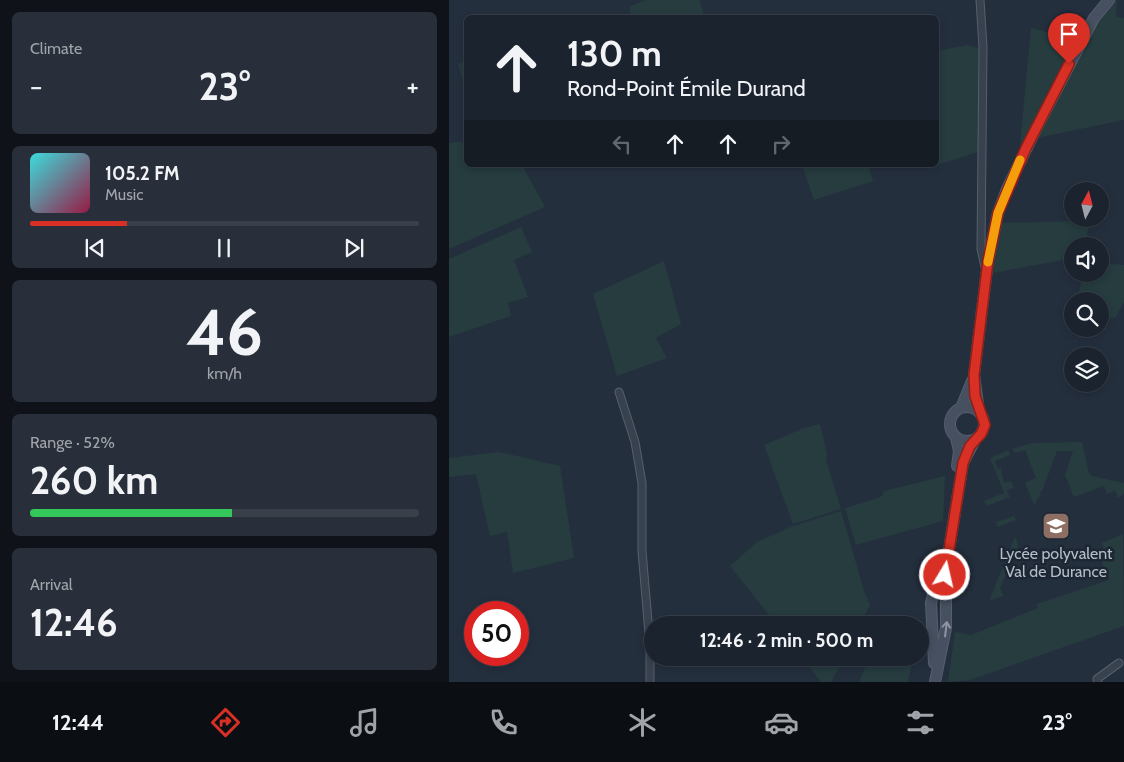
<!DOCTYPE html>
<html lang="en">
<head>
<meta charset="utf-8">
<style>
	:root { --surface:#1b232e; --page:#282f3a; --text:#f1f3f6; --muted:#a0a4aa; --line:#39404a; --accent:#d93025 }
	body { margin:0; font-family:Cabin,sans-serif; background:var(--page); color:var(--text); height:100vh; display:flex; flex-direction:column; font-size:19px; white-space:nowrap }
	* { box-sizing:border-box; margin:0 }
	p { font-size:16px; color:var(--muted) }
	.icon { flex:none; width:28px; height:28px; fill:none; stroke:currentColor; stroke-width:2; stroke-linecap:round; stroke-linejoin:round }
	.map { position:relative; flex:1; overflow:hidden }
	.drawer { display:flex; flex-direction:column; gap:12px; padding:12px; background:#0f1319; width:449px }
	.drawer>* { flex:none }
	.guide { position:absolute; left:15px; top:15px; width:475px; height:152px; border-radius:8px; box-shadow:0 2px 8px #0003,0 0 0 1px var(--line); background:#1b232e; color:var(--text); overflow:hidden }
	.needle { width:32px; rotate:7deg }
	.controls { position:absolute; left:615px; top:182px; display:grid; gap:10px }
	.controls a { display:grid; place-items:center; width:45px; height:45px; border-radius:50%; background:var(--surface); box-shadow:0 2px 8px #0003,0 0 0 1px var(--line); font-size:25px }
	.speed { position:absolute; left:15px; top:601px; display:flex; gap:10px; font-size:25px; font-weight:700; text-align:center }
	.speed>* { display:grid; place-content:center; width:65px; height:65px; border-radius:50%; background:var(--surface); box-shadow:0 2px 8px #0003,0 0 0 1px var(--line); line-height:1 }
	.speed .limit { border:8px solid #d22; background:#fff; color:#111 }
	.pin { position:absolute; display:grid; place-items:center; width:42px; height:42px; color:#fff; margin:-51px -21px; border-radius:50% 50% 50% 0; rotate:-45deg; box-shadow:0 0 5px #0007 }
	.pin .icon { rotate:45deg }
	.me { position:absolute; width:55px; margin:-28px; rotate:9deg; stroke-linejoin:round; filter:drop-shadow(0 0 4px #0008) }
	.turn { display:flex; align-items:center; gap:18px; height:105px; padding:0 20px; font-size:22px }
	.turn .icon { width:65px; height:65px; stroke-width:2.5 }
	.turn b { display:block; font-size:35px; line-height:42px }
	.lanes { display:flex; align-items:center; height:48px; padding:0 20px; background:#0003; justify-content:center; gap:25px; direction:ltr }
	.lanes .off { opacity:.35 }
	.big { font-size:38px; font-weight:700; line-height:1.1 }
	.drawer .widget { flex:1; display:flex; flex-direction:column; justify-content:center; gap:8px; min-width:0; padding:0 18px; border-radius:8px; background:var(--page) }
	.drawer .dial { align-items:center; gap:0 }
	.dial b { font-size:65px; line-height:1 }
	.song { display:flex; align-items:center; gap:15px }
	.cover { width:60px; height:60px; border-radius:8px; background:linear-gradient(135deg,hsl(180 70% 55%),hsl(340 70% 35%)) }
	.played { height:5px; border-radius:2px; background:linear-gradient(90deg,var(--accent) 25%,var(--line) 25%) }
	.keys { display:flex; justify-content:space-around; direction:ltr }
	.heat { display:flex; justify-content:space-between; align-items:center; font-size:28px; direction:ltr }
	.charge { height:8px; border-radius:4px; background:linear-gradient(90deg,#34c759 52%,var(--line) 0) }
	.trip { position:absolute; left:195px; top:616px; width:285px; height:50px; border-radius:25px; background:var(--surface); box-shadow:0 2px 8px #0003,0 0 0 1px var(--line); font-weight:700; line-height:50px; text-align:center }
	.tab-bar { display:flex; height:80px; justify-content:space-around; align-items:center; background:#0b0e12; color:var(--muted) }
	.tab-bar .icon { width:35px; height:35px }
	.tab-bar .selected { color:var(--accent) }
	.tab-bar b { font-size:22px; color:var(--text) }
	main { display:flex; flex:1; min-height:0 }
	.map>svg:first-child { display:block }
</style>
</head>
<body>
<main>
<section class="drawer">
<div class="widget"><p>Climate</p>
<div class="heat"><a>−</a><b class="big">23°</b><a>+</a></div>
</div>
<div class="widget">
<div class="song"><i class="cover"></i><div><b>105.2 FM</b><p>Music</p></div></div>
<div class="played"></div>
<div class="keys"><svg class="icon" aria-label="previous" viewBox="0 0 24 24"><path d="M18 5L8 12l10 7zM5 5v14"/></svg><svg class="icon" aria-label="pause" viewBox="0 0 24 24"><path d="M8 5v14M16 5v14"/></svg><svg class="icon" aria-label="next" viewBox="0 0 24 24"><path d="M6 5l10 7-10 7zM19 5v14"/></svg></div>
</div>
<div class="widget dial"><b>46</b><p>km/h</p></div>
<div class="widget"><p>Range · 52%</p><b class="big">260 km</b><div class="charge"></div></div>
<div class="widget"><p>Arrival</p><b class="big">12:46</b></div>
</section>
<div class="map">
<svg width="676" height="682" viewBox="0 0 676 682">
	<rect width="100%" height="100%" fill="#242f3e"/>
	<path fill="#263c3f" d="M197,0h53l6,17h-75v-11z
		M666,0h2l-1,17 8,1v102l-88,18 61,-120z
		M582,28l46,12 -54,105h-3z
		M518,45l12,3 -1,104 -41,13v-114z
		M17,61v32l-8,-29z
		M17,141l1,24h55l23,42 -96,42v-106z
		M353,165h66l5,16 -59,19z
		M635,219h6l-5,27h-12v12l-80,15 4,-33 5,-17 82,-2z
		M72,227l11,25 -18,8 14,37 -20,6 3,13 -62,21v-78z
		M215,261l17,63 -25,14 11,20 -50,18 -24,-82z
		M651,263l24,2v37l-9,16 -15,1v-18h-23l6,-27h17z
		M371,424l7,30 -1,6 15,49 -48,15 -29,-79 40,-17z
		M633,442l7,31 3,3 32,7v11l-6,4 -3,-7 -8,3 -3,-8 -30,11 -9,-22 8,-24h-16l-15,40h-2l1,3 -7,11 -9,-22 11,-5 -11,-28 -10,3 -3,-4 20,-6z
		M559,450l2,5 -15,6 3,8 3,-1 3,15 7,-2 3,7 -7,2 3,7 -23,9 -3,-5 20,-8 -14,-35z
		M50,452l61,14 14,92 -61,15 -6,-41 -17,4 -14,-62 -27,3v-19z
		M496,476l-2,45 -87,24 -11,-37 33,-10 4,-2 2,-5z
		M392,511l23,80 6,14 -10,20h-83l-47,-59 27,-24 36,-16z
		M565,516l2,4 -18,7 -2,-5z
		M674,534l1,92 -154,54 -22,2 7,-50 16,3 67,-27 -1,-4 72,-24 -7,-17 2,-11 -2,-9z
		M567,538l2,7 -1,4 -5,1 2,5 -14,33 3,8 -14,5 25,-62z
		M353,658h42l-13,24h-10z
		M420,658h44l-5,24h-49z"/>
	<g fill="none" stroke-linecap="round" stroke-linejoin="round">
		<defs>
			<path id="minor" d="M531,0l3,47 -2,202 5,22
				M170,392l16,50 7,41v68l8,94v37
				M649,682l-1,-3 22,-16"/>
			<path id="secondary" d="M501 424a17 17 0 1 1 34 0a17 17 0 1 1-34 0Z
				M512,408l11,-27
				M530,411l-5,-36 14,-114 10,-48 9,-24 30,-62 57,-109 15,-18
				M507,438l3,13 -2,15
				M485,663l-3,-60 11,-46
				M486,682l11,-54v-60l17,-105 12,-23"/>
		</defs>
		<use href="#minor" stroke="#565f6c" stroke-width="9"/>
		<use href="#secondary" stroke="#565f6c" stroke-width="12"/>
		<use href="#minor" stroke="#38414e" stroke-width="7"/>
		<use href="#secondary" stroke="#465061" stroke-width="10"/>
	</g>
	<defs><path id="oneway-shaft" d="M-6 0H5M1.5-3L5.5 0L1.5 3" fill="none" stroke-width="1.6" stroke-linecap="round" stroke-linejoin="round" transform="scale(1.25)"/></defs>
	<use stroke="#8e96a5" href="#oneway-shaft" transform="translate(497 629) rotate(-83)"/>
	<g fill="none" stroke-linecap="round" stroke-linejoin="round">
		<defs>
			<path id="route" d="M496,575l18,-112 7,-17 11,-12 4,-9 -10,-29 -1,-21 14,-114 10,-48 28,-65 43,-84"/>
		</defs>
		<use href="#route" stroke="#8d1f18" stroke-width="12"/>
		<use href="#route" stroke="#d93025" stroke-width="9"/>
		<path stroke="#f59e0b" stroke-width="9" d="M539,262l10,-49 22,-53"/>
	</g>
	<defs>
		<symbol id="school-square" viewBox="-11 -11 22 22"><rect x="-9" y="-9" width="18" height="18" rx="4" fill="#8d6e63" stroke="#1d2633"/><path d="M0-5L7-2L0 1L-7-2ZM-4 1L0 2.5L4 1V4Q0 6-4 4Z" fill="#fff"/></symbol>
	</defs>
	<g fill-rule="evenodd">
		<use href="#school-square" x="591" y="510" width="32" height="32"/>
	</g>
	<g text-anchor="middle" stroke-width="5" stroke-linejoin="round" paint-order="stroke">
		<g font-size="16" fill="#b4bcc9" stroke="#1d2633">
			<text x="607" y="559">Lycée polyvalent<tspan x="607" dy="18">Val de Durance</tspan></text>
		</g>
	</g>
</svg>
<div class="controls">
<a><svg class="needle" viewBox="-14 -14 28 28"><path d="M0-13l5 13h-10z" fill="#e53935"/><path d="M0 13l5-13h-10z" fill="#a0a4aa"/></svg></a>
<a><svg class="icon" aria-label="sound" viewBox="0 0 24 24"><path d="M4 9h4l5-4v14l-5-4H4zM17 9q2 3 0 6"/></svg></a>
<a><svg class="icon" aria-label="search" viewBox="0 0 24 24"><circle cx="10" cy="10" r="6"/><path d="M15 15l6 6"/></svg></a>
<a><svg class="icon" aria-label="layers" viewBox="0 0 24 24"><path d="M12 4l9 5-9 5-9-5zM3 14l9 5 9-5"/></svg></a>
</div>
<div class="speed"><div class="limit">50</div></div>
<div class="pin" style="left:620px;top:64px;background:#d93025"><svg class="icon" aria-label="arrive" viewBox="0 0 24 24"><path d="M6 21V4h12l-3 4 3 4H6"/></svg></div>
<svg class="me" style="left:496px;top:575px" viewBox="-20 -20 40 40"><circle r="17" fill="#d93025" stroke="#fff" stroke-width="3"/><path d="M0-11L8 9 0 5-8 9z" fill="#fff"/></svg>
<div class="trip">12:46 · 2 min · 500 m</div>
<div class="guide">
<div class="turn"><svg class="icon" aria-label="ahead" viewBox="0 0 24 24"><path d="M12 20V5M6 11l6-6 6 6"/></svg><div><b>130 m</b>Rond-Point Émile Durand</div></div>
<div class="lanes"><svg class="icon off" aria-label="left" viewBox="0 0 24 24"><path d="M17 20v-9H6M10 6l-5 5 5 5"/></svg><svg class="icon" aria-label="ahead" viewBox="0 0 24 24"><path d="M12 20V5M6 11l6-6 6 6"/></svg><svg class="icon" aria-label="ahead" viewBox="0 0 24 24"><path d="M12 20V5M6 11l6-6 6 6"/></svg><svg class="icon off" aria-label="right" viewBox="0 0 24 24"><path d="M7 20v-9h11M14 6l5 5-5 5"/></svg></div>
</div>
</div>
</main>
<nav class="tab-bar">
<b>12:44</b>
<svg class="icon selected" aria-label="directions" viewBox="0 0 24 24"><path d="M12 3l9 9-9 9-9-9zM9 14v-3h6M13 9l2 2-2 2"/></svg>
<svg class="icon" aria-label="music" viewBox="0 0 24 24"><path d="M9 18V5l10-2v13"/><circle cx="6" cy="18" r="3"/><circle cx="16" cy="16" r="3"/></svg>
<svg class="icon" aria-label="phone" viewBox="0 0 24 24"><path d="M5 4h4l2 5-3 2q2 4 5 5l2-3 5 2v4C11 20 4 13 5 4z"/></svg>
<svg class="icon" aria-label="climate" viewBox="0 0 24 24"><path d="M12 3v18M4 7l16 10M4 17L20 7"/></svg>
<svg class="icon" aria-label="car" viewBox="0 0 24 24"><path d="M5 17H2v-5l4-1 3-4h7l3 4 3 1v5h-3M9 17h6M6 11h13"/><circle cx="7" cy="17" r="2"/><circle cx="17" cy="17" r="2"/></svg>
<svg class="icon" aria-label="filters" viewBox="0 0 24 24"><path d="M4 7h16M4 17h16"/><circle cx="9" cy="7" r="2"/><circle cx="15" cy="17" r="2"/></svg>
<b>23°</b>
</nav>
</body>
</html>
